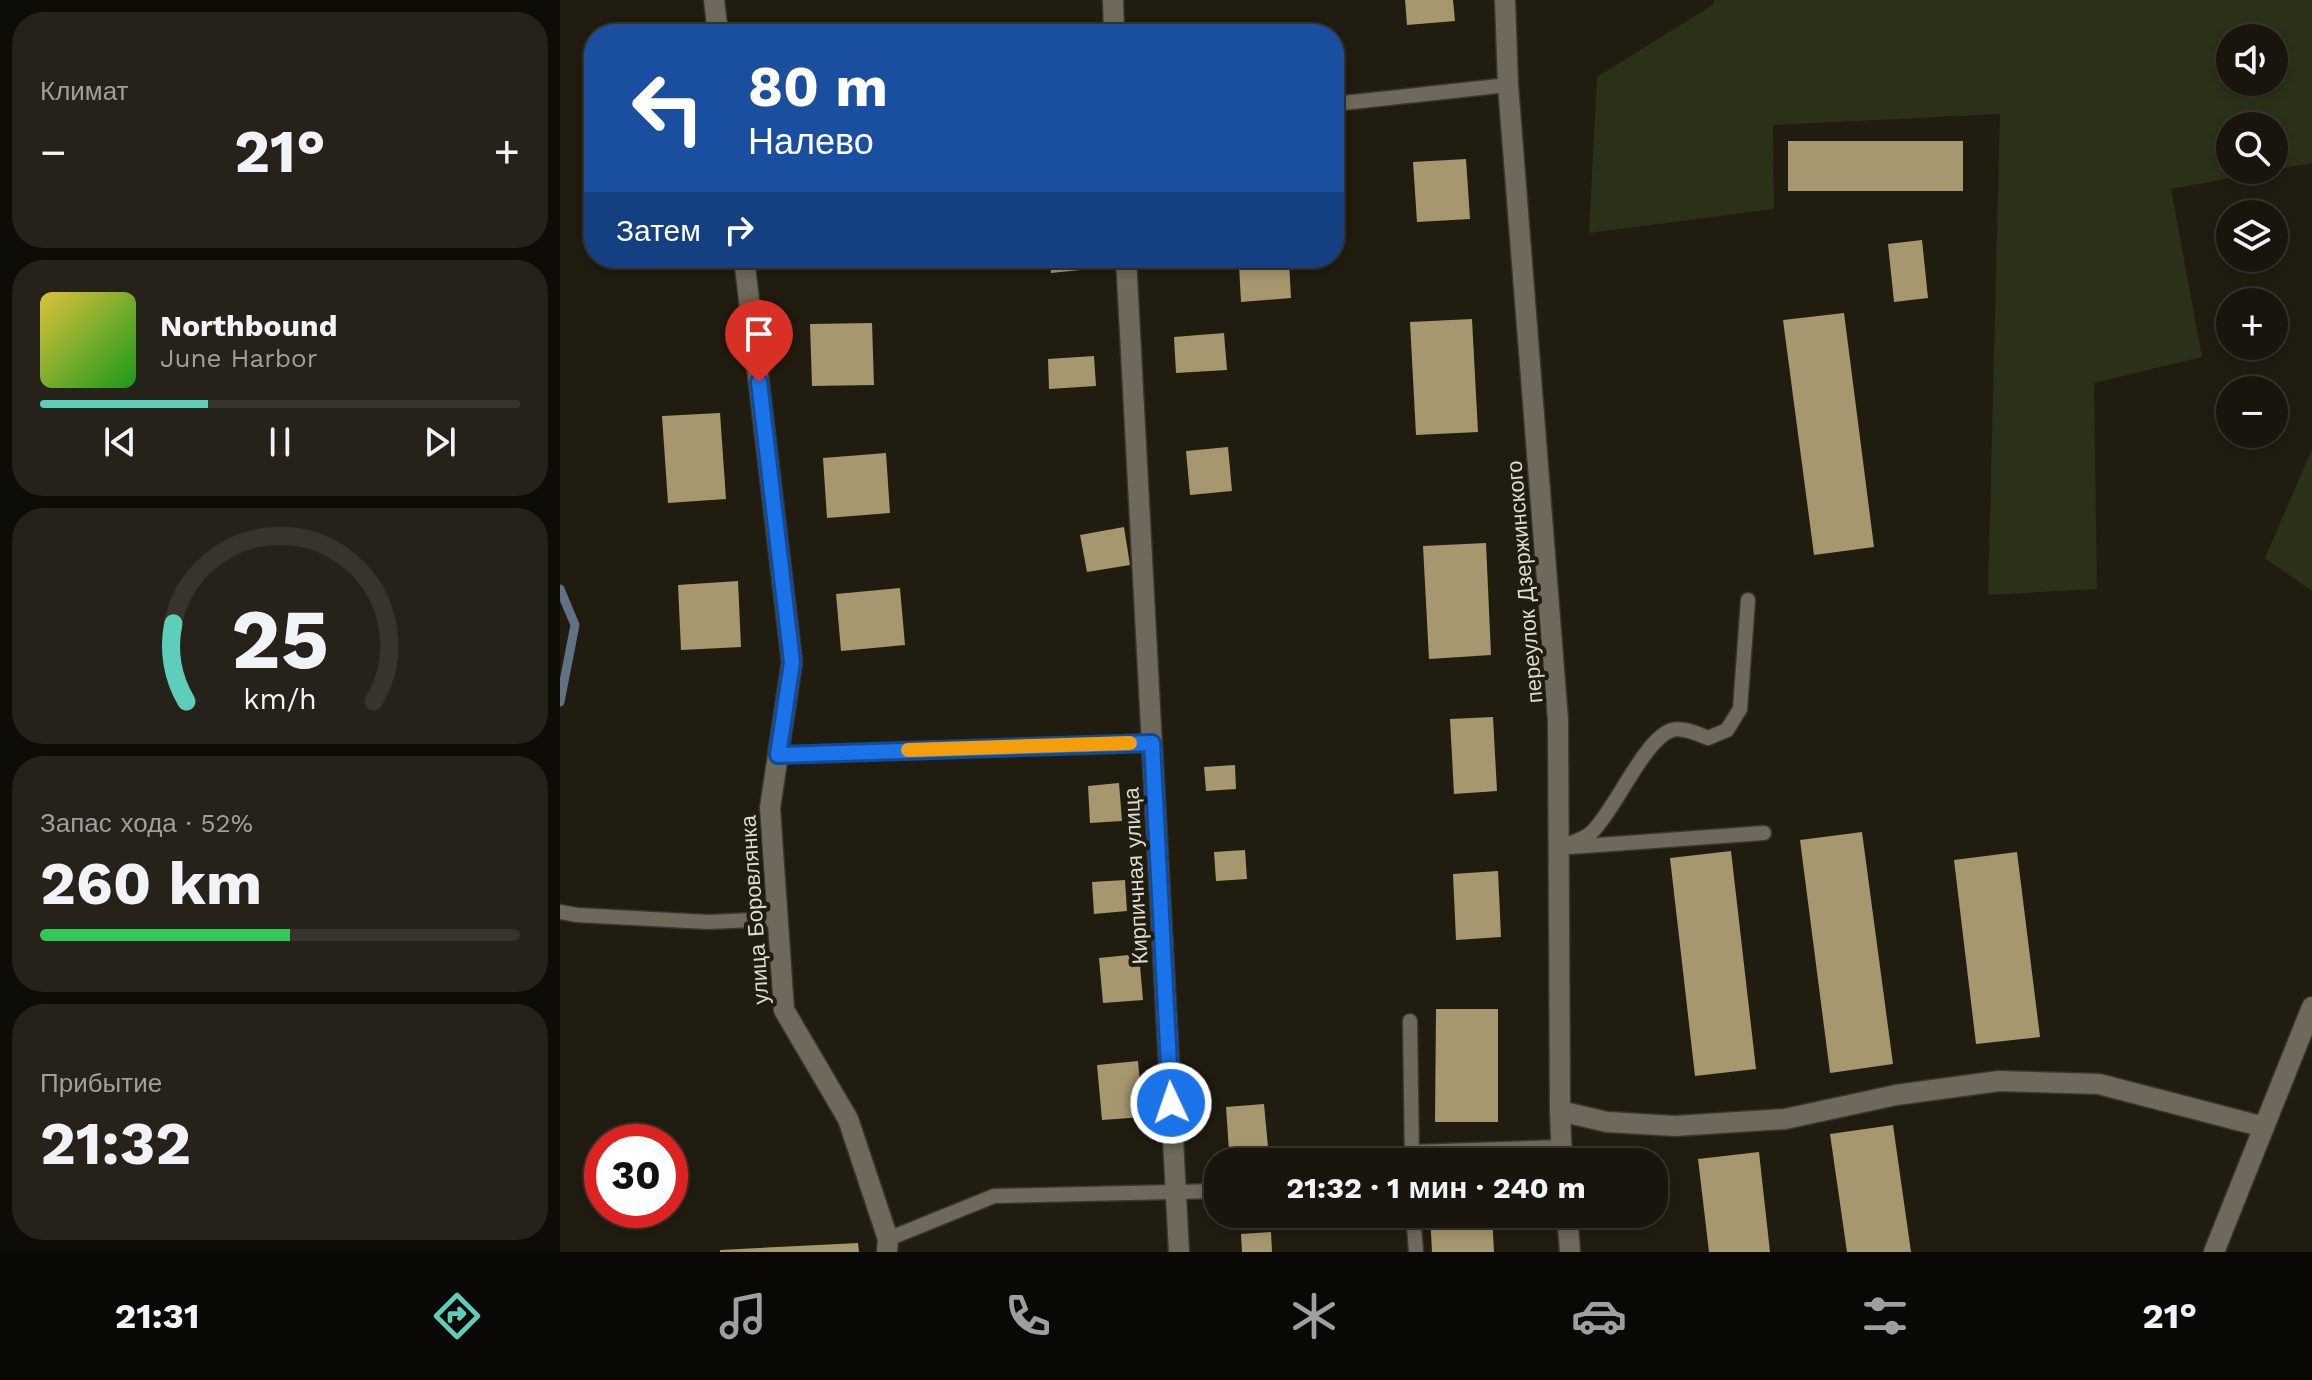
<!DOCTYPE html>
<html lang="ru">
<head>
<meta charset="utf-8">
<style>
	:root { --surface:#19150c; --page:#26221a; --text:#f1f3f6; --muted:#9f9f9d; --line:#37342d; --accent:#5cceba }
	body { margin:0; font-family:"Work Sans",sans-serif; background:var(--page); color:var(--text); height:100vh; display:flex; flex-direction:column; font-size:30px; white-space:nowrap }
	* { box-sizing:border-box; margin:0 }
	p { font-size:26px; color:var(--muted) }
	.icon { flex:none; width:44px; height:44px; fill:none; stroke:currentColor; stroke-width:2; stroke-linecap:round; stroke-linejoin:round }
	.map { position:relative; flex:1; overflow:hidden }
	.panel { display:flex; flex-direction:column; gap:12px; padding:12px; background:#0e0c07; width:560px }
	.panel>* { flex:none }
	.hud { position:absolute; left:24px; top:24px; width:760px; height:244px; border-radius:32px; box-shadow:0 4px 12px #0003,0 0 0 2px var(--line); background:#1a4fa0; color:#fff; overflow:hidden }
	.tools { position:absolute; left:1656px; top:24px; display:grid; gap:16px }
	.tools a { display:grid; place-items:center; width:72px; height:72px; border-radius:50%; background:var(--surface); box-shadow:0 4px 12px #0003,0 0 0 2px var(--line); font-size:40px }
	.speed { position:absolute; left:24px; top:1124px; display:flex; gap:16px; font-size:40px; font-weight:700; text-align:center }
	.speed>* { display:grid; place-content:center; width:104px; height:104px; border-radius:50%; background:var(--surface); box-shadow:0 4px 12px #0003,0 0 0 2px var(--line); line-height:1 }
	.speed .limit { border:12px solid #d22; background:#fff; color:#111 }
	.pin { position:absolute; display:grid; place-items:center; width:68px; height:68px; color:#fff; margin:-82px -34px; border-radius:50% 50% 50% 0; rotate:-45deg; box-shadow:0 0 8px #0007 }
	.pin .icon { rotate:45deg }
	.me { position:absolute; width:88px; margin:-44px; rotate:357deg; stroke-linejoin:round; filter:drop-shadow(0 0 6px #0008) }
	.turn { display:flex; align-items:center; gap:28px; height:168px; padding:0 32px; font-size:36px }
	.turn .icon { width:104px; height:104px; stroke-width:2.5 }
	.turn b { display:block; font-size:56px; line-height:68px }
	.then { display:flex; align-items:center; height:76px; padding:0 32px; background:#0003; gap:16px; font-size:30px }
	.big { font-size:60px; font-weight:700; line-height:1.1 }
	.panel .widget { flex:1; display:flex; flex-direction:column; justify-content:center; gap:12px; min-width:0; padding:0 28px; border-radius:32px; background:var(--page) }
	.panel .dial { align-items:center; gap:0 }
	.dial svg { height:208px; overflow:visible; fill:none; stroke:var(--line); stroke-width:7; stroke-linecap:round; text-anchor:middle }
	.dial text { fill:var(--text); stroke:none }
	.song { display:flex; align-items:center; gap:24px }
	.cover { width:96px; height:96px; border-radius:12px; background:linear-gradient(135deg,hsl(50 70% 55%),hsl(120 70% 35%)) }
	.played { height:8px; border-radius:4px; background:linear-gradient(90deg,var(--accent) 35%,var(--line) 35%) }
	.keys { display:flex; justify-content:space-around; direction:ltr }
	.heat { display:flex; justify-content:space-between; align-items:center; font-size:44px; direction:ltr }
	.charge { height:12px; border-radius:6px; background:linear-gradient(90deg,#34c759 52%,var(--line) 0) }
	.trip { position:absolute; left:644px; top:1148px; width:464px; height:80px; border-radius:32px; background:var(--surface); box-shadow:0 4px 12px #0003,0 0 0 2px var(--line); font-weight:700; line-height:80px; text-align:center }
	.menu { display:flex; height:128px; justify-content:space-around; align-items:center; background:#0a0805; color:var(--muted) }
	.menu .icon { width:56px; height:56px }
	.menu .active { color:var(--accent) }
	.menu b { font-size:36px; color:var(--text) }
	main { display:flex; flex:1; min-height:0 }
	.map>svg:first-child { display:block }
</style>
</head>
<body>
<main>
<section class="panel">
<div class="widget"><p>Климат</p>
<div class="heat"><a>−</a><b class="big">21°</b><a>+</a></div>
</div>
<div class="widget">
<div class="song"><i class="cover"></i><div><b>Northbound</b><p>June Harbor</p></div></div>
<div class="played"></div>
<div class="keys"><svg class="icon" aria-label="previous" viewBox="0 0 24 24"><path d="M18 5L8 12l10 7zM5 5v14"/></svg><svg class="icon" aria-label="pause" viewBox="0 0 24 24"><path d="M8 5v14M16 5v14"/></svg><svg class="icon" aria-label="next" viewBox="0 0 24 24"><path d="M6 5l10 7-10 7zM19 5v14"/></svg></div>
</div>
<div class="widget dial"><svg viewBox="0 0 100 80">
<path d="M14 69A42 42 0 1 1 86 69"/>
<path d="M14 69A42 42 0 0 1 9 39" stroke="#5cceba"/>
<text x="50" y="56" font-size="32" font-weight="700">25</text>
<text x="50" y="72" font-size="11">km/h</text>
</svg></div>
<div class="widget"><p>Запас хода · 52%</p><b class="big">260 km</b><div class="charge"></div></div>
<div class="widget"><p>Прибытие</p><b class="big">21:32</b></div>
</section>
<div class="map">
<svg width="1752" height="1252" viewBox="0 0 1752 1252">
	<rect width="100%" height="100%" fill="#211c10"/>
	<path fill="#2a3118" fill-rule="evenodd" d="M1154,0h598v163l-38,7v-44h-44v44h43l-102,19 31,168 -108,26 3,206 -109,6 12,-481 -227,11 1,84 -185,24 8,-156 117,-73zM1670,38h44v44h-44z
		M1752,449v142l-47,-33z"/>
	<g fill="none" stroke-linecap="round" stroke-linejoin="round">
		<path stroke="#617285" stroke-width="9" d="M0,589l15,36 -15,77"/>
	</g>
	<path fill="#a6976e" d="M845,0h48l2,21 -48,4z
		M634,30v4h-33v-2z
		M1228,141h175v50h-175z
		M906,159l4,60 -53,3 -4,-60z
		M1362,240l6,58 -34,4 -6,-58z
		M240,258h33l1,6 -34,2z
		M490,258h39l1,11 -39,4z
		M729,262l2,36 -50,4 -2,-37z
		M1284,313l30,234 -60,8 -31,-235z
		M912,319l6,113 -62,3 -6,-113z
		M312,323l2,62 -62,1 -2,-62z
		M664,333l3,37 -51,3 -2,-36z
		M534,356l2,30 -47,3 -1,-30z
		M160,413l6,86 -58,4 -6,-87z
		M668,447l4,44 -42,4 -4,-44z
		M326,453l4,60 -63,5 -4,-60z
		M564,527l6,38 -43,7 -7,-37z
		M926,543l5,112 -62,4 -6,-113z
		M178,581l3,66 -60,3 -3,-65z
		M340,588l5,57 -64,6 -5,-57z
		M933,717l4,74 -43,3 -4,-75z
		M675,765l1,24 -30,2 -2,-24z
		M559,783l3,38 -32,2 -2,-37z
		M1302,832l31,232 -63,9 -30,-233z
		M685,850l2,29 -31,2 -2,-29z
		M1171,851l25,218 -61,7 -25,-218z
		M1457,852l23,185 -64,7 -22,-184z
		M938,871l3,66 -45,3 -3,-66z
		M565,880l2,31 -33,3 -2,-32z
		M579,954l4,46 -40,3 -4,-45z
		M876,1009h62v113h-63z
		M578,1061l5,56 -41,3 -5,-55z
		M704,1104l4,43 -39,4 -3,-44z
		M1333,1125l18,127h-64l-17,-118z
		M1199,1152l11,100h-61l-11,-93z
		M870,1214h62l2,38h-62z
		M711,1232l1,20h-30l-1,-18z
		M298,1243l1,9h-139v-2z"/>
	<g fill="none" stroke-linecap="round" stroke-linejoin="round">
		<defs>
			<path id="service" d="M774,104l174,-19
				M218,755l374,-12
				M1011,847l193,-14
				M999,848c10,-5 25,-8 33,-16 24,-23 52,-93 80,-102 11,-3 26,4 36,8l19,-8 13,-21 8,-109
				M0,912l17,3 131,7 69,-3
				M850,1021l2,140
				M852,1152l149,-5
				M853,1214l3,38
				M328,1239l106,-43 224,-5"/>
			<path id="minor" d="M154,0l4,34
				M553,0l1,34
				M945,0l3,85 50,635 2,391 2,51
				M184,258l48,404 -22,146 14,202 64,109 40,120 -1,13
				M566,258l53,994
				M1000,1111l47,11 68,4 110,-7 111,-24 103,-14 100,3 165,43
				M1007,1214l3,38
				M1654,1252l98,-245"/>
		</defs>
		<use href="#service" stroke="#39352f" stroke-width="17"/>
		<use href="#minor" stroke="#39352f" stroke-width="23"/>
		<use href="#service" stroke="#6e695a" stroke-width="14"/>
		<use href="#minor" stroke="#6e695a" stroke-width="20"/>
	</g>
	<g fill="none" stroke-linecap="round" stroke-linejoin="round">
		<defs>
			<path id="route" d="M199,382l33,280 -14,93 374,-12 19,360"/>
		</defs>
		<use href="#route" stroke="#114b97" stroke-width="20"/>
		<use href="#route" stroke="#1a73e8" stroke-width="14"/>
		<path stroke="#f59e0b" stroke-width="14" d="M348,750l222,-7"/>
	</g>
	<g text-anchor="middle" stroke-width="8" stroke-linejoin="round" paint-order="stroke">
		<g font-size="22" fill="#dedbd3" stroke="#211c10">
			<text transform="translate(964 582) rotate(-95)" y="8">переулок Дзержинского</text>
			<text transform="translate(575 876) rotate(-93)" y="8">Кирпичная улица</text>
			<text transform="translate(194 910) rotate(-94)" y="8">улица Боровлянка</text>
		</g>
	</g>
</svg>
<div class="tools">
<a><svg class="icon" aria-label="sound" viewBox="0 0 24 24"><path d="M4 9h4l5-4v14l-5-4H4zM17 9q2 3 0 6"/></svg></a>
<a><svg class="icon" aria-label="search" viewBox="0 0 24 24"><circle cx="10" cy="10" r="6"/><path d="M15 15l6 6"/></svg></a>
<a><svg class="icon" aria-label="layers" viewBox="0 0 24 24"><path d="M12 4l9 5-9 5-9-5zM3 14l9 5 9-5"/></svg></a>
<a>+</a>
<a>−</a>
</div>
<div class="speed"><div class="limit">30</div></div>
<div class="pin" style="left:199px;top:382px;background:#d93025"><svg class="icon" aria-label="arrive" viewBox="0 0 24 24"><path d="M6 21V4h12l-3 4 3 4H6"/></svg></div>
<svg class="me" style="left:611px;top:1103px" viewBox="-20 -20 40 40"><circle r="17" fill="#1a73e8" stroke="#fff" stroke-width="3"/><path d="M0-11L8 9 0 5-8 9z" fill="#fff"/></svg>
<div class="trip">21:32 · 1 мин · 240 m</div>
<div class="hud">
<div class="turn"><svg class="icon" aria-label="left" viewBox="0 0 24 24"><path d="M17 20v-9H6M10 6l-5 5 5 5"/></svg><div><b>80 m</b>Налево</div></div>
<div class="then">Затем<svg class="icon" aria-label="right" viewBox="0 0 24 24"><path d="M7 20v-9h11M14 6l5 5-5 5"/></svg></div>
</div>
</div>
</main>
<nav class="menu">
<b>21:31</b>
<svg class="icon active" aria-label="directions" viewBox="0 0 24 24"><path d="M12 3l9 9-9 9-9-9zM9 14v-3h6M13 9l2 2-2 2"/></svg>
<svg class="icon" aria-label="music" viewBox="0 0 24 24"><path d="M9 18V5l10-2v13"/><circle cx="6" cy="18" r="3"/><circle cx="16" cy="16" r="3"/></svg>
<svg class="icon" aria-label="phone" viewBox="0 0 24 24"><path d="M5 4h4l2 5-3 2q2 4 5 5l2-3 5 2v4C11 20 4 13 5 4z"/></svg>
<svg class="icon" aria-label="climate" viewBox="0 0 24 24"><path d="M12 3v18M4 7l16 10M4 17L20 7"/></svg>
<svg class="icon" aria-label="car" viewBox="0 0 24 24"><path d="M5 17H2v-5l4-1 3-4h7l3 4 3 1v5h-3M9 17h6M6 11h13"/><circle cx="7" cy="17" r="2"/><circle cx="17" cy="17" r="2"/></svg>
<svg class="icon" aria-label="filters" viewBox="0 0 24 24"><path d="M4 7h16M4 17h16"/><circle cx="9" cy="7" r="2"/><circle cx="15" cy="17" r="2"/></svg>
<b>21°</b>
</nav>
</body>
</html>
